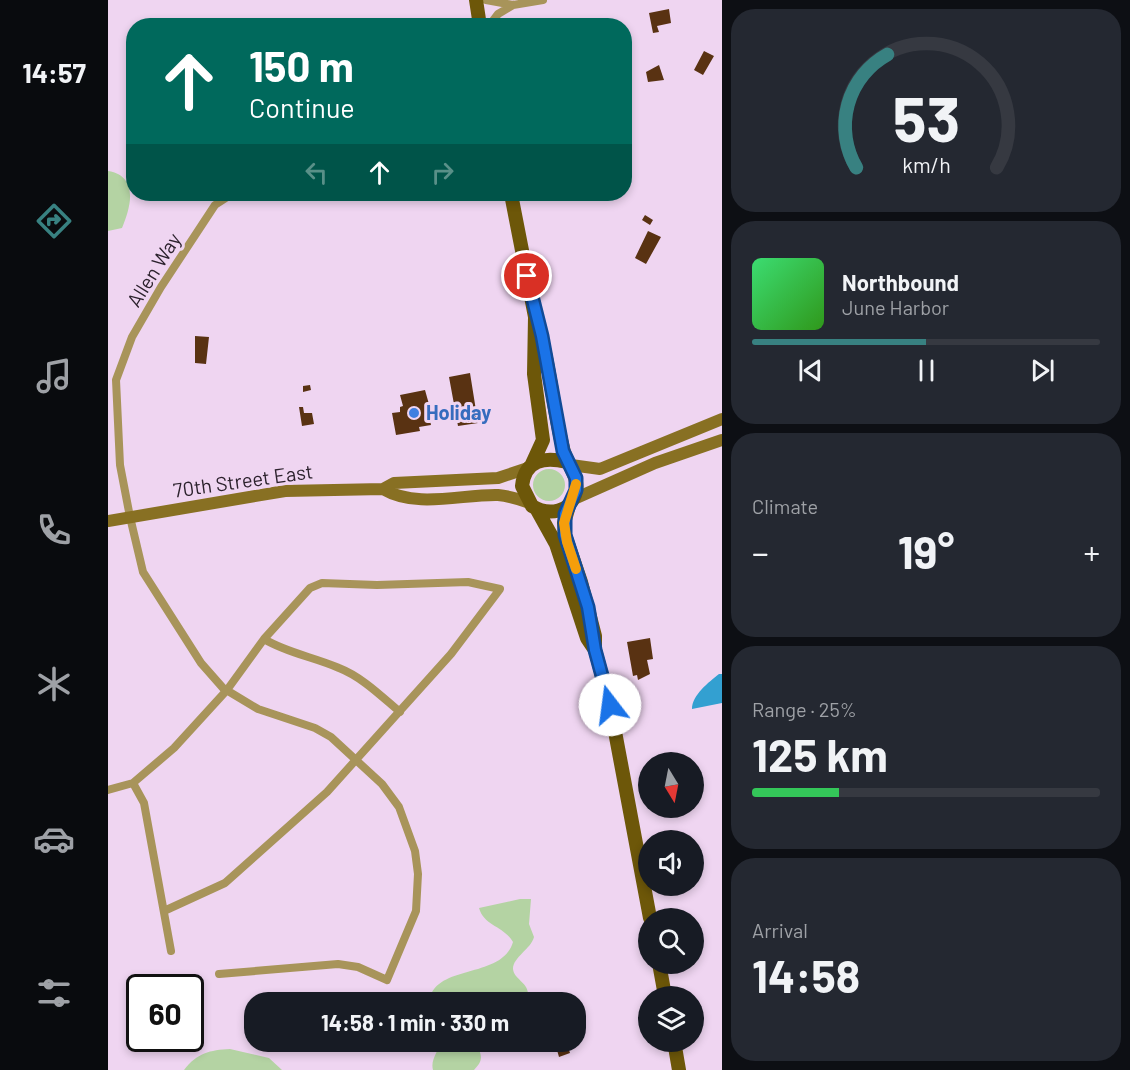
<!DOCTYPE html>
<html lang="en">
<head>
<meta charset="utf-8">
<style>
	:root { --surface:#171b24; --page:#242831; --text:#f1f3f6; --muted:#9ea1a6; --line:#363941; --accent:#388181 }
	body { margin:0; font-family:Barlow,sans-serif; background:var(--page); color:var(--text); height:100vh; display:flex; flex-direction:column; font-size:22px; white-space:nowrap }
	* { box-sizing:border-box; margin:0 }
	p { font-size:20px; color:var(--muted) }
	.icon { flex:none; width:33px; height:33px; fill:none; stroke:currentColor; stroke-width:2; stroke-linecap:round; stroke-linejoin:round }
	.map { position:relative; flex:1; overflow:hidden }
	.drawer { display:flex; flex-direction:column; gap:9px; padding:9px; background:#0d0f14; width:408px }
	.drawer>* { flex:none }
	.banner { position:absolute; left:18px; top:18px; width:506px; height:183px; border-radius:24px; box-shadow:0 3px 9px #0003; background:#00695c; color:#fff; overflow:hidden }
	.needle { width:39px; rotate:170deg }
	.controls { position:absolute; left:530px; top:752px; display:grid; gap:12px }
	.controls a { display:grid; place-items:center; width:66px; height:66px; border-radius:50%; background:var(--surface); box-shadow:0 3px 9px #0003; font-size:30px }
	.speed { position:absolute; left:18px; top:974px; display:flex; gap:12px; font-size:30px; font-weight:700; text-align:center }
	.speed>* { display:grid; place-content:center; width:78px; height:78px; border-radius:50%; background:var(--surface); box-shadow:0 3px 9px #0003; line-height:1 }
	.speed .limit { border:3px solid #111; border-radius:9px; background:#fff; color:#111 }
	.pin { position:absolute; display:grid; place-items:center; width:51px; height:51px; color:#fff; margin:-26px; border:3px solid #fff; border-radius:50%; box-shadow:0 2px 6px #0007 }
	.me { position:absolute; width:66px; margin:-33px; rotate:345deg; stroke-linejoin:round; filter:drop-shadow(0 0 4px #0008) }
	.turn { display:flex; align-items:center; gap:21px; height:126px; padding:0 24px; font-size:27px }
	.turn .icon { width:78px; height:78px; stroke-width:2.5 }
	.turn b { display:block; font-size:42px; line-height:51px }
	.lanes { display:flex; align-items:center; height:57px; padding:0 24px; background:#0003; justify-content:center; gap:30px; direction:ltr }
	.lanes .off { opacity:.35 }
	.big { font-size:45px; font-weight:700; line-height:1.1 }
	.drawer .tile { flex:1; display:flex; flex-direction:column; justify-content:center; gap:9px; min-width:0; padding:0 21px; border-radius:24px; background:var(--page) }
	.drawer .dial { align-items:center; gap:0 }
	.dial svg { height:156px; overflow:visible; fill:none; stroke:var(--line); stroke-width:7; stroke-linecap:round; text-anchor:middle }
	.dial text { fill:var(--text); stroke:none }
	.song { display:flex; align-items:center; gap:18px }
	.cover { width:72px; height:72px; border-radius:9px; background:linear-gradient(135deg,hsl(140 70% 55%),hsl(110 70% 35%)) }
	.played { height:6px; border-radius:3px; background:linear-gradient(90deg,var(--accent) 50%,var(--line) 50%) }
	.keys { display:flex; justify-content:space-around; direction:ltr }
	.heat { display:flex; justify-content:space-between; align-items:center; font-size:33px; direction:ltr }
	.charge { height:9px; border-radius:4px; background:linear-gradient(90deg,#34c759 25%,var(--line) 0) }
	.trip { position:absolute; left:136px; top:992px; width:342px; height:60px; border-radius:24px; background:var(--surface); box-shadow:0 3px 9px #0003; font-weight:700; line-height:60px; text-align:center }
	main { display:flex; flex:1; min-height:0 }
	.dock { display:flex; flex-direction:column; width:108px; justify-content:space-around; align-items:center; background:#090b0e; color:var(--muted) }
	.dock .icon { width:42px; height:42px }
	.dock .on { color:var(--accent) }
	.dock b { font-size:27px; color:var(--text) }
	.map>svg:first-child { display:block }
</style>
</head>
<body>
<main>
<nav class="dock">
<b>14:57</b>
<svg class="icon on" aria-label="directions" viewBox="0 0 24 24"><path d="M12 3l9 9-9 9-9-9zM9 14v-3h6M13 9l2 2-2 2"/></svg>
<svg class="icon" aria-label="music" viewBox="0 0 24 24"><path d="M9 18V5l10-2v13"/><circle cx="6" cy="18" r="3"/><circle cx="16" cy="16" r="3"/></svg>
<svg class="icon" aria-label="phone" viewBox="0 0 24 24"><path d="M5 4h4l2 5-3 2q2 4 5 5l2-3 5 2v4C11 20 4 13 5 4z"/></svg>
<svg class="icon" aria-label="climate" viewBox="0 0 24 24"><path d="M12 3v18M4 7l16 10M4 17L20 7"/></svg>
<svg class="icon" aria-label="car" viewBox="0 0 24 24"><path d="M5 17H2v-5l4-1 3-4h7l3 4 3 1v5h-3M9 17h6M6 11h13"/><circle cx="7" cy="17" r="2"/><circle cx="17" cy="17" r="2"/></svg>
<svg class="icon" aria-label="filters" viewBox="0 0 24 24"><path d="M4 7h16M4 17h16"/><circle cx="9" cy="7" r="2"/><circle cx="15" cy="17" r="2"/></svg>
</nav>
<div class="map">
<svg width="614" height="1070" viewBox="0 0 614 1070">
	<rect width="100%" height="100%" fill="#efd5f1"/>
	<path fill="#b4d3a3" d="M0,171c31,5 23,36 14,57l-14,3z
		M425 485a16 16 0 1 1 32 0a16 16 0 1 1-32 0Z
		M412,899h11l-2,25 5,13c-3,12 -21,20 -21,32 1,10 14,13 15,24l-9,9h-90c5,-39 73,-22 84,-60 -9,-16 -29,-16 -34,-34z
		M332,1041h35c6,13 10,18 -1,29h-41c-3,-11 6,-18 7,-29z
		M122,1049l39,9 13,12h-98c13,-17 26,-20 46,-21z"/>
	<path fill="#33a0d1" d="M611,674h3v29l-30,6c0,-14 17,-27 27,-35z"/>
	<path fill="#593212" d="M561,9l2,14 -14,3 2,6 -6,1 -4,-20z
		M596,51l10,5 -11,19 -9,-5z
		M551,65l5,15 -16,2 -2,-10z
		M537,215l8,5 -3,5 -8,-5z
		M540,231l13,6 -15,27 -11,-6z
		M87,336l14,1 -3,27 -11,-1z
		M362,373l8,50 -20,3 -9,-49z
		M202,385l1,5 -8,2v-6z
		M317,390l7,25h-3l2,10 -12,2 1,4 -24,4 -4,-22 8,-1v-5l3,-1 -3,-11z
		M191,407h4l1,6h8l2,11 -12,2z
		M542,638l3,21 -6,1 3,14 -12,6 -1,-5 -4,1 -6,-34z
		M451,1041h7l4,12 -11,4 -2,-7 -4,1 -2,-7z"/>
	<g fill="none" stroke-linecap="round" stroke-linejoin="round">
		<path stroke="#a8945a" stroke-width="8" d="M378,0l27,5 30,-5
			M381,26l9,-12 15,-9
			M156,639c23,14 50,18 75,29 23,9 42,28 61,44
			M25,783l11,20 27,148
			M0,790l25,-7 41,-35 53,-58 37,-51 46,-51 12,-5 55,2 91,-3 32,7 -49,65 -124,138 -102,91 -61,28
			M111,974l119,-10 20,3 29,13 29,-69 2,-37 -3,-23 -16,-44 -17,-23 -51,-47 -16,-9 -57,-19 -35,-21 -22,-25 -58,-91 -13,-55 -10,-52 -4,-85 16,-43 29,-50 54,-82 17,-11"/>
		<path stroke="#887023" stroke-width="12" d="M463,465l29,4 122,-50
			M275,489c34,20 79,5 115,6 11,1 21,4 32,8
			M466,499l81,-36 67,-23
			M0,521l177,-30 98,-2 11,-6 104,-5 30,-10"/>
		<path stroke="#6d5709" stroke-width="14" d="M368,0l4,26
			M403,194l24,123 -1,57 9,66 -11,24
			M427,317c15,42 17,88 28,131 3,16 16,27 13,43 -4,22 -28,25 -44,15l-10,-20c3,-27 23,-29 45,-24
			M461,506l-5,17 1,12 16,47 14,54v14l15,55 40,213
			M428,508l20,36 31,94 6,9
			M551,963l6,33
			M566,1041l5,29"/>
	</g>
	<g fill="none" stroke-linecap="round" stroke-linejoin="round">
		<defs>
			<path id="route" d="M419,276l15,60 21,115 13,27v12l-11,24v21l23,72 7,43 15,55"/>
		</defs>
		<use href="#route" stroke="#114b97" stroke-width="15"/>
		<use href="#route" stroke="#1a73e8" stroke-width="10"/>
		<path stroke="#f59e0b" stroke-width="10" d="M468,569l-9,-27 -3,-19 12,-39"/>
	</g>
	<circle fill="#3f7fe0" stroke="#efd5f1" stroke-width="2" cx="306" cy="413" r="6"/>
	<g text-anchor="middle" stroke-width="6" stroke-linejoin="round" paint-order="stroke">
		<g font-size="20" fill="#2c222d" stroke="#efd5f1">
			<text transform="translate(46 270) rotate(-58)" y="7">Allen Way</text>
			<text transform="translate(135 481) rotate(-8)" y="7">70th Street East</text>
		</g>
		<g font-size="20" font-weight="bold" fill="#366cbe" stroke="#efd5f1" text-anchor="start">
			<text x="318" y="420">Holiday</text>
		</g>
	</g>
</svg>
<div class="controls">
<a><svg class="needle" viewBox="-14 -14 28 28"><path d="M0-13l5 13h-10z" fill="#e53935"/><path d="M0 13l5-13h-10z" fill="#9ea1a6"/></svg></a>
<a><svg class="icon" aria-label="sound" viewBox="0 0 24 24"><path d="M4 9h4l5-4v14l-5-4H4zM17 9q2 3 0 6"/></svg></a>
<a><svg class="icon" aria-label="search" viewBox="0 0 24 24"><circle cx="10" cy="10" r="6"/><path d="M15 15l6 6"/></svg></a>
<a><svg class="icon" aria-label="layers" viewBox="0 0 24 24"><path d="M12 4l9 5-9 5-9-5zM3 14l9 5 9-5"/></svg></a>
</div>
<div class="speed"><div class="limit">60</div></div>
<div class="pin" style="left:419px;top:276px;background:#d93025"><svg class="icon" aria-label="arrive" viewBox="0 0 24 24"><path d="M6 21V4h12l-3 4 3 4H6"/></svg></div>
<svg class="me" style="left:502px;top:705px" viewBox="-20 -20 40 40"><circle r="19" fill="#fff"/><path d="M0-13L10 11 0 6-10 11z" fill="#1a73e8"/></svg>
<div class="trip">14:58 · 1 min · 330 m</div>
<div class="banner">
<div class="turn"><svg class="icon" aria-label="ahead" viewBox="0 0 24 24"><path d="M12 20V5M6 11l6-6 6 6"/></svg><div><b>150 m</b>Continue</div></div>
<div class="lanes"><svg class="icon off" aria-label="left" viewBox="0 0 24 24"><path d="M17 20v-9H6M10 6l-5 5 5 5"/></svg><svg class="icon" aria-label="ahead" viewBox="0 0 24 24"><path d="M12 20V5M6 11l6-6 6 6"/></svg><svg class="icon off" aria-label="right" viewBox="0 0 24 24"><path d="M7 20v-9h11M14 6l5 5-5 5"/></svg></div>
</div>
</div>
<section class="drawer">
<div class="tile dial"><svg viewBox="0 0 100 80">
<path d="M14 69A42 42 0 1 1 86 69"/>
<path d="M14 69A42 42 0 0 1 30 11" stroke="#388181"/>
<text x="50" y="56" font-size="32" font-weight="700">53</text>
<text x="50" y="72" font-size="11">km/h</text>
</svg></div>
<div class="tile">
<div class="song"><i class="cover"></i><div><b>Northbound</b><p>June Harbor</p></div></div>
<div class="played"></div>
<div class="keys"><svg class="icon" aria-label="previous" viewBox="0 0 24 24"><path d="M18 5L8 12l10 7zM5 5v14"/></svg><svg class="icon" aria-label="pause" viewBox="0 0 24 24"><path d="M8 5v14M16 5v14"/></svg><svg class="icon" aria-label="next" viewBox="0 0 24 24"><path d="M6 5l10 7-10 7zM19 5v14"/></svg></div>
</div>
<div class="tile"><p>Climate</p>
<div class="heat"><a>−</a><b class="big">19°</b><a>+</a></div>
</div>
<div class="tile"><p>Range · 25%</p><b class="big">125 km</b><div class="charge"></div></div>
<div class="tile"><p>Arrival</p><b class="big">14:58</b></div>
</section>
</main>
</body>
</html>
